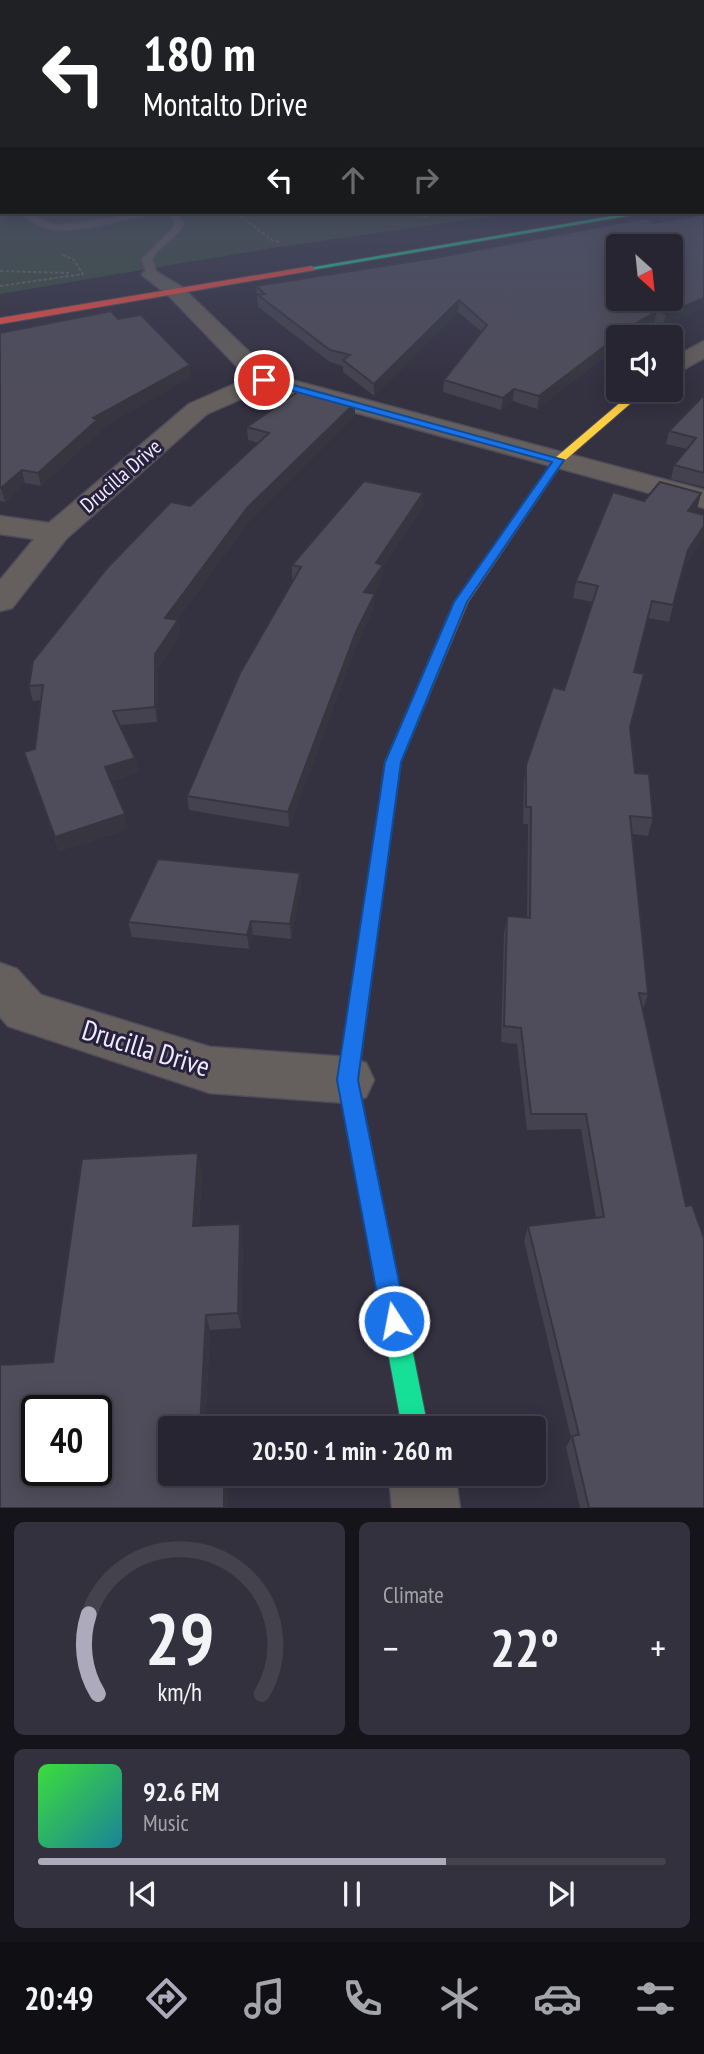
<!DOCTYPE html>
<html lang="en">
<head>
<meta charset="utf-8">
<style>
	:root { --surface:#272531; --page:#33313d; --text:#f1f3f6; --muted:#a4a5ab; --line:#43424d; --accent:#adaabc }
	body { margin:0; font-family:"PT Sans Narrow",sans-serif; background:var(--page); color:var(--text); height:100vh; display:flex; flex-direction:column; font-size:26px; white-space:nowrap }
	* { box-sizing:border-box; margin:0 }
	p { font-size:23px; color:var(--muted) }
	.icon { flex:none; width:38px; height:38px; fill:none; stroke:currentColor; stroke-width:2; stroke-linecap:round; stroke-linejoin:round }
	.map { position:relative; height:1508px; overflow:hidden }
	.sheet { display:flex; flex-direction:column; gap:14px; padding:14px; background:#15141b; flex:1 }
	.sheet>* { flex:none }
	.top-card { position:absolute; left:0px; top:0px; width:705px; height:214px; box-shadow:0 4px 18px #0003,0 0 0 2px var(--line); background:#202124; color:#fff; overflow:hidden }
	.needle { width:46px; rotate:153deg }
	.controls { position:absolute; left:606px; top:234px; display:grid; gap:14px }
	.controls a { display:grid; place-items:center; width:77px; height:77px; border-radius:7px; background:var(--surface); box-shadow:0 4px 18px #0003,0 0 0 2px var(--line); font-size:35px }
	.speed { position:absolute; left:21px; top:1395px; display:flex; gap:14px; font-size:35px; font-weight:700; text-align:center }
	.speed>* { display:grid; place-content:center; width:91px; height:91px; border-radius:50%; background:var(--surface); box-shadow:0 4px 18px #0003,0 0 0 2px var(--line); line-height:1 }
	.speed .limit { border:4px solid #111; border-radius:10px; background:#fff; color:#111 }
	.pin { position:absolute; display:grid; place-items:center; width:60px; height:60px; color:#fff; margin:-30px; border:4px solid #fff; border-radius:50%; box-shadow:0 2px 7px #0007 }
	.me { position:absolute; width:77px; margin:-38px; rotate:349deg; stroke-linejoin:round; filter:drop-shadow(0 0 5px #0008) }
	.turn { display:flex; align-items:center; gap:24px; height:147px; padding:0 28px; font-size:32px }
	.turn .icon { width:91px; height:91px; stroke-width:2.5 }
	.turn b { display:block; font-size:49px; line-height:60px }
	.lanes { display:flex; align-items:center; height:66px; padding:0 28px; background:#0003; justify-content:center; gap:35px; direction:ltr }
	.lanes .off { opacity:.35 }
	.big { font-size:52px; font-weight:700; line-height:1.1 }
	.sheet .card { flex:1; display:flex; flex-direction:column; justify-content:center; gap:10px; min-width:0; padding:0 24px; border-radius:10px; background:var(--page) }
	.sheet .dial { align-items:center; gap:0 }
	.dial svg { height:182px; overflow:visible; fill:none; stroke:var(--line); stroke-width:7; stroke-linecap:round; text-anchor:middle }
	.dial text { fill:var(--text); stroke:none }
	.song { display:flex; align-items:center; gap:21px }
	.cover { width:84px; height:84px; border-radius:10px; background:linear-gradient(135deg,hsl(120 70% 55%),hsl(190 70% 35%)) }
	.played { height:7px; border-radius:4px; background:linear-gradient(90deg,var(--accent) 65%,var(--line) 65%) }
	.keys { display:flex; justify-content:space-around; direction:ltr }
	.heat { display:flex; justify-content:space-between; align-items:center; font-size:38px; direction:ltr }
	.sheet .tiles { flex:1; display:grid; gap:14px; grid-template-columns:1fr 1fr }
	.card:last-child { grid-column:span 2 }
	.trip { position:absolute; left:158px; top:1416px; width:388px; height:70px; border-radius:7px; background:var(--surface); box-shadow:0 4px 18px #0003,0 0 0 2px var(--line); font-weight:700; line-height:70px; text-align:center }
	.menu { display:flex; height:112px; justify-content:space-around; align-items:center; background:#100f14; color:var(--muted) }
	.menu .icon { width:49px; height:49px }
	.menu .on { color:var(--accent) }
	.menu b { font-size:32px; color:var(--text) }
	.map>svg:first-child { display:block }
</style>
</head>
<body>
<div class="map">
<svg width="704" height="1508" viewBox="0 0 704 1508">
	<rect width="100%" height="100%" fill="#343141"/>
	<path fill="#3a4e41" d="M0,176l2,36h520l-250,36 -272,46z"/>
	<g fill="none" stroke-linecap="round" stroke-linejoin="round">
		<defs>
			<path id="lane" d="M0,182h2v6h-2z
				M20,212c14,0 23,11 38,13l92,-13h28l6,12c-8,15 -24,21 -32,35l5,16 -5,3 -5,-3 -5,-16 30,-30 2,-5 -3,-9c-47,-4 -116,38 -151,-3z"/>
			<path id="street" d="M152,269l30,18 91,88 431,115v18l-438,-120 -59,26 -141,125 -54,69 -12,3v-31l34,-41 -34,-5v-18l49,7 140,-119 59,-26 -80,-83 -26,-20 3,-4z
				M704,341v17l-34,19v-18z
				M0,963l17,6 24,26 169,52 138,10 18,6 8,17 -8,17 -18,6 -138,-10 -202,-67 -8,-9z
				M389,1474h66l5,34h-68z"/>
			<path id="fast" d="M635,212h16l-339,58 -4,-2z
				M385,813l6,2 2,4 -35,261 70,348h-26l-64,-348 39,-261 2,-4z"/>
			<path id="slow" d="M635,390h11l-83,72 -95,140 -67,160 -8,57 -2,4h-12l-2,-4 8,-57 69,-160 101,-144z"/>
			<path id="jam" d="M312,266l3,4 -315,54v-6z"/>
		</defs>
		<use href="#lane" stroke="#4f4d5a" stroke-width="3"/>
		<use href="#street" stroke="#4f4d5a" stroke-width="3"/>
		<use href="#fast" stroke="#4f4d5a" stroke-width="2"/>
		<use href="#slow" stroke="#4f4d5a" stroke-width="2"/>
		<use href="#jam" stroke="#4f4d5a" stroke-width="2"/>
		<path stroke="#6a6669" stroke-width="2" stroke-dasharray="3.5 2" stroke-linecap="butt" d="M236,212l37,29 8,1
			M381,212l47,5
			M0,271l69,2
			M0,286l83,-12 -9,-14 -13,-6"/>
		<use href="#lane" fill="#65605e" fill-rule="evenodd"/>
		<use href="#street" fill="#65605e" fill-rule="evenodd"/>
		<use href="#fast" fill="#16e098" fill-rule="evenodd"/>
		<use href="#slow" fill="#ffcf43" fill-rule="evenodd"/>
		<use href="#jam" fill="#f24e42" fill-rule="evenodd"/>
	</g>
	<path fill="#44424e" d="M704,214v94l-41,17 -9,-2 -25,15 -92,71 -24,-8 -12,9 -58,-18 1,-12 38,-48 -24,-20 -84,84 -31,-24v-6l-13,-4 -72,-55 -2,-21 399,-63z
		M118,319l73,58 -92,52 1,3 -59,54 -16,-3 -20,19 -5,-1v-168z
		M704,395v92l-33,-8 3,-14 13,-16 -21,-5 3,-13z
		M355,415l-107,107 -71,98h1l2,14 -22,34 -1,54 -37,3 15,33 3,14 -27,9 17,48 -69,22 -35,-99 11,-3 6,-49 -8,1 -4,-15 161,-180 69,-63 -11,-3 -1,-13z
		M701,493l-4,16 -3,3 10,3v21l-20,30 -15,56 -21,-4 -14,54 -4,55 5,46 18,45 -5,18 -16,-2 16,160 -5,15 61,499h-124l-14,-61 5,-9 -47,-197 4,-15 68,-8 -15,-89 -54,1 -10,-86 -16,-2 3,-109 3,-17 20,2 1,-94h-5l1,-42 2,-17 38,-75 29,-88 -20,-4 3,-17 68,-80z
		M423,506l-40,61 -1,12 -9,14 1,15 -18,38 -67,181 -100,-17 -2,-14 107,-216 -2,-1v-14z
		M300,873l1,14 -10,52 -38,-4 -4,14 -117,-12 -4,-15z
		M202,1170l-3,56 44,14 -2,88 -31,2 -5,98h-35z"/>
	<path fill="#373640" d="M704,298v10l-41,17 3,-11z
		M459,300l-1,12 -84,84v-12z
		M657,311l-3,12 -25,15h-11v8l-81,63 2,-13 92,-70z
		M190,365l1,12 -92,52 1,3 -59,54 -3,-13 55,-55z
		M514,389l-1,12 -12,9 2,-12z
		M355,403v12l-107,107 -80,110 -3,-14 82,-110z
		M22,470l3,13 -20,19 -4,-14z
		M423,493v13l-40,61 -1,12 -18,27v-14l12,-29z
		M701,493l-4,16 -14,18 5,-16z
		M704,526v10l-20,30 -15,56 19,-72z
		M375,594l-1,14 -18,38 -67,181 -1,-15 68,-180z
		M178,620l2,14 -22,34 -1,54 -2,-15v-53z
		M135,758l3,14 -30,10 -3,-15z
		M125,814l3,15 -69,22 -4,-14z
		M300,873l1,14 -10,52 -1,-15z
		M251,921l2,14 -4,14 -2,-14z
		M198,1153l4,17 -4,72 -5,-16z
		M240,1224l3,16 -2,88 -3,-15z
		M206,1315l4,15 -5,98h-5z
		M224,1474h5l-1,34h-4z"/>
	<path fill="#4f4d5b" stroke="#373640" stroke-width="2" fill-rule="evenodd" d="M704,214v84l-38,16 -9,-3 -26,15 -92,70 -25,-7 -11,9 -59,-18 43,-55 -28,-25 -85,84 -31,-24 7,-5 -20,-5 -72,-55 7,-1 -9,-8 184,-29 206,-39 9,5zM618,247h52v52h-52z
		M111,311l7,8 23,-4 49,50 -97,53 4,2 -59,53 -16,-3 -21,18h-1v-155z
		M303,388l52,15 -108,105 -82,110 13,2 -23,34v53l-42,4 22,47 -30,9 20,47 -70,23 -31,-85 11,-3 8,-64 -14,1 4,-25 75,-94 63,-65 19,4 79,-73 -22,-6z
		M704,395v78l-30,-8 22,-27 -27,-7z
		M364,481l59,12 -47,70 7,2 -19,27 11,2 -19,38 -68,180 -101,-16 53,-123 61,-106 -9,-2z
		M660,482l41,11 -13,18 16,4v11l-16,24 -15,55 -21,-4 -18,71 10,2 -14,53 5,46 14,1 4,44 -23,-2 18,178 -9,-1 47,213 6,-1 12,33v270h-115l-17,-72 7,-1 -51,-209 76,-9 -18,-103h-55l-10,-86 -17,-2 3,-110 23,2 1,-111h-5v-42l27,-78 11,3 34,-104 -22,-5 37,-89 31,9z
		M158,859l142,14 -10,51 -39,-3 -4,14 -119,-13z
		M198,1153l-5,73 47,-2 -2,89 -32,2 -6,113h-30v46h54v34h-224v-143l53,-3 29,-203zM37,1410h59v60h-59z"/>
	<linearGradient id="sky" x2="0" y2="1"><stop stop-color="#1d1b24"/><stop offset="0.45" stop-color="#4a4e65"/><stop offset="1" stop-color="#4a4e65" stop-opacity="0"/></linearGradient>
	<rect width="704" height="388" fill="url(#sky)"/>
	<path fill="#1a73e8" stroke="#114b97" stroke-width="2" d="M264,377l300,83 -97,142 -66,160 -43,318 49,241 -4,9 -9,3 -9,-3 -3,-9 -45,-241 48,-318 69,-160 98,-140 -292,-80z"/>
	<g text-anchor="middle" stroke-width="6" stroke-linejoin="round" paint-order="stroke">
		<g font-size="21" fill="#eeebfe" stroke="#27213c">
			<text transform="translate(121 476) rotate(-41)" y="7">Drucilla Drive</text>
		</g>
		<g font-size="28" fill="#eeebfe" stroke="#27213c">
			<text transform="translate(146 1048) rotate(17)" y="10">Drucilla Drive</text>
		</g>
	</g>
</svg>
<div class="controls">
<a><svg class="needle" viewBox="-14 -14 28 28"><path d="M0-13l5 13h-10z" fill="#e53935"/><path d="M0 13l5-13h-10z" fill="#a4a5ab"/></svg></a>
<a><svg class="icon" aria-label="sound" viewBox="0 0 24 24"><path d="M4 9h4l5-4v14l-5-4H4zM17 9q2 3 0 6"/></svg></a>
</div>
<div class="speed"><div class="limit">40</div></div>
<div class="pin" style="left:264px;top:380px;background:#d93025"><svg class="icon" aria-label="arrive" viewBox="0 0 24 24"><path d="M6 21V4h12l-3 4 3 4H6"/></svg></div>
<svg class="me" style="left:394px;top:1321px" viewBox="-20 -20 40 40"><circle r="17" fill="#1a73e8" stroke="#fff" stroke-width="3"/><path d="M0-11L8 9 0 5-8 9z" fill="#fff"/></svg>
<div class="trip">20:50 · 1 min · 260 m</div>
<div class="top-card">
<div class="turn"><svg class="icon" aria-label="left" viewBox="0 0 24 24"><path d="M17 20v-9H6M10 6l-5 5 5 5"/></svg><div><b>180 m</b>Montalto Drive</div></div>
<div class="lanes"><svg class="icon" aria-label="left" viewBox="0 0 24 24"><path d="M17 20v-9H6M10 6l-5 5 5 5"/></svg><svg class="icon off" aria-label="ahead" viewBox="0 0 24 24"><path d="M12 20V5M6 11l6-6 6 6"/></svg><svg class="icon off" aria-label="right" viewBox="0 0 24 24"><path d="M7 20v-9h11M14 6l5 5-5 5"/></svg></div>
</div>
</div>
<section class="sheet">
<div class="tiles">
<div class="card dial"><svg viewBox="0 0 100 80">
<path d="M14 69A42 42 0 1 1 86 69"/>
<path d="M14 69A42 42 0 0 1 10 34" stroke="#adaabc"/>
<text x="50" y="56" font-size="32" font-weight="700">29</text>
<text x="50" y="72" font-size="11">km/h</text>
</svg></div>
<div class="card"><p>Climate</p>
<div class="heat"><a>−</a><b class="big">22°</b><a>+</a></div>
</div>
<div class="card">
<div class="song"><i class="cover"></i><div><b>92.6 FM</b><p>Music</p></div></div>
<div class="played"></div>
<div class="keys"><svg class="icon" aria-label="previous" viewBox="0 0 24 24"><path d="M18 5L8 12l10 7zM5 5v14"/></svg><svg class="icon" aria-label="pause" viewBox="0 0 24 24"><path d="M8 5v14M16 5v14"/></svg><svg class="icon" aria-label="next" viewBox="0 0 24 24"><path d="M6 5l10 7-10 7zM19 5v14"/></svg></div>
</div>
</div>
</section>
<nav class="menu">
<b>20:49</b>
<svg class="icon on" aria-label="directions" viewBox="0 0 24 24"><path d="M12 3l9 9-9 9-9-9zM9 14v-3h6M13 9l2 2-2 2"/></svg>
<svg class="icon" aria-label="music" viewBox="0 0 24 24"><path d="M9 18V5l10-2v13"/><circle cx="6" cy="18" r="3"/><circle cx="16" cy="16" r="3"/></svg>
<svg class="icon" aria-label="phone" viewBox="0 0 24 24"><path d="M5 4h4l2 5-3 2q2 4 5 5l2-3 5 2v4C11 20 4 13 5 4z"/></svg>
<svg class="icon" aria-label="climate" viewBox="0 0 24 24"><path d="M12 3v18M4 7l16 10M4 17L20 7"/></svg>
<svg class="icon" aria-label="car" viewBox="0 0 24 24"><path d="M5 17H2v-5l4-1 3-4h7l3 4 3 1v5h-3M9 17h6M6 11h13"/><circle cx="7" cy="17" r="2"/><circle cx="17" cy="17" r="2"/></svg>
<svg class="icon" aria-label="filters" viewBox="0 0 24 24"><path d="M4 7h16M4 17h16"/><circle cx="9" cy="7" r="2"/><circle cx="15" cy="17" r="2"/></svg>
</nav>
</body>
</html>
